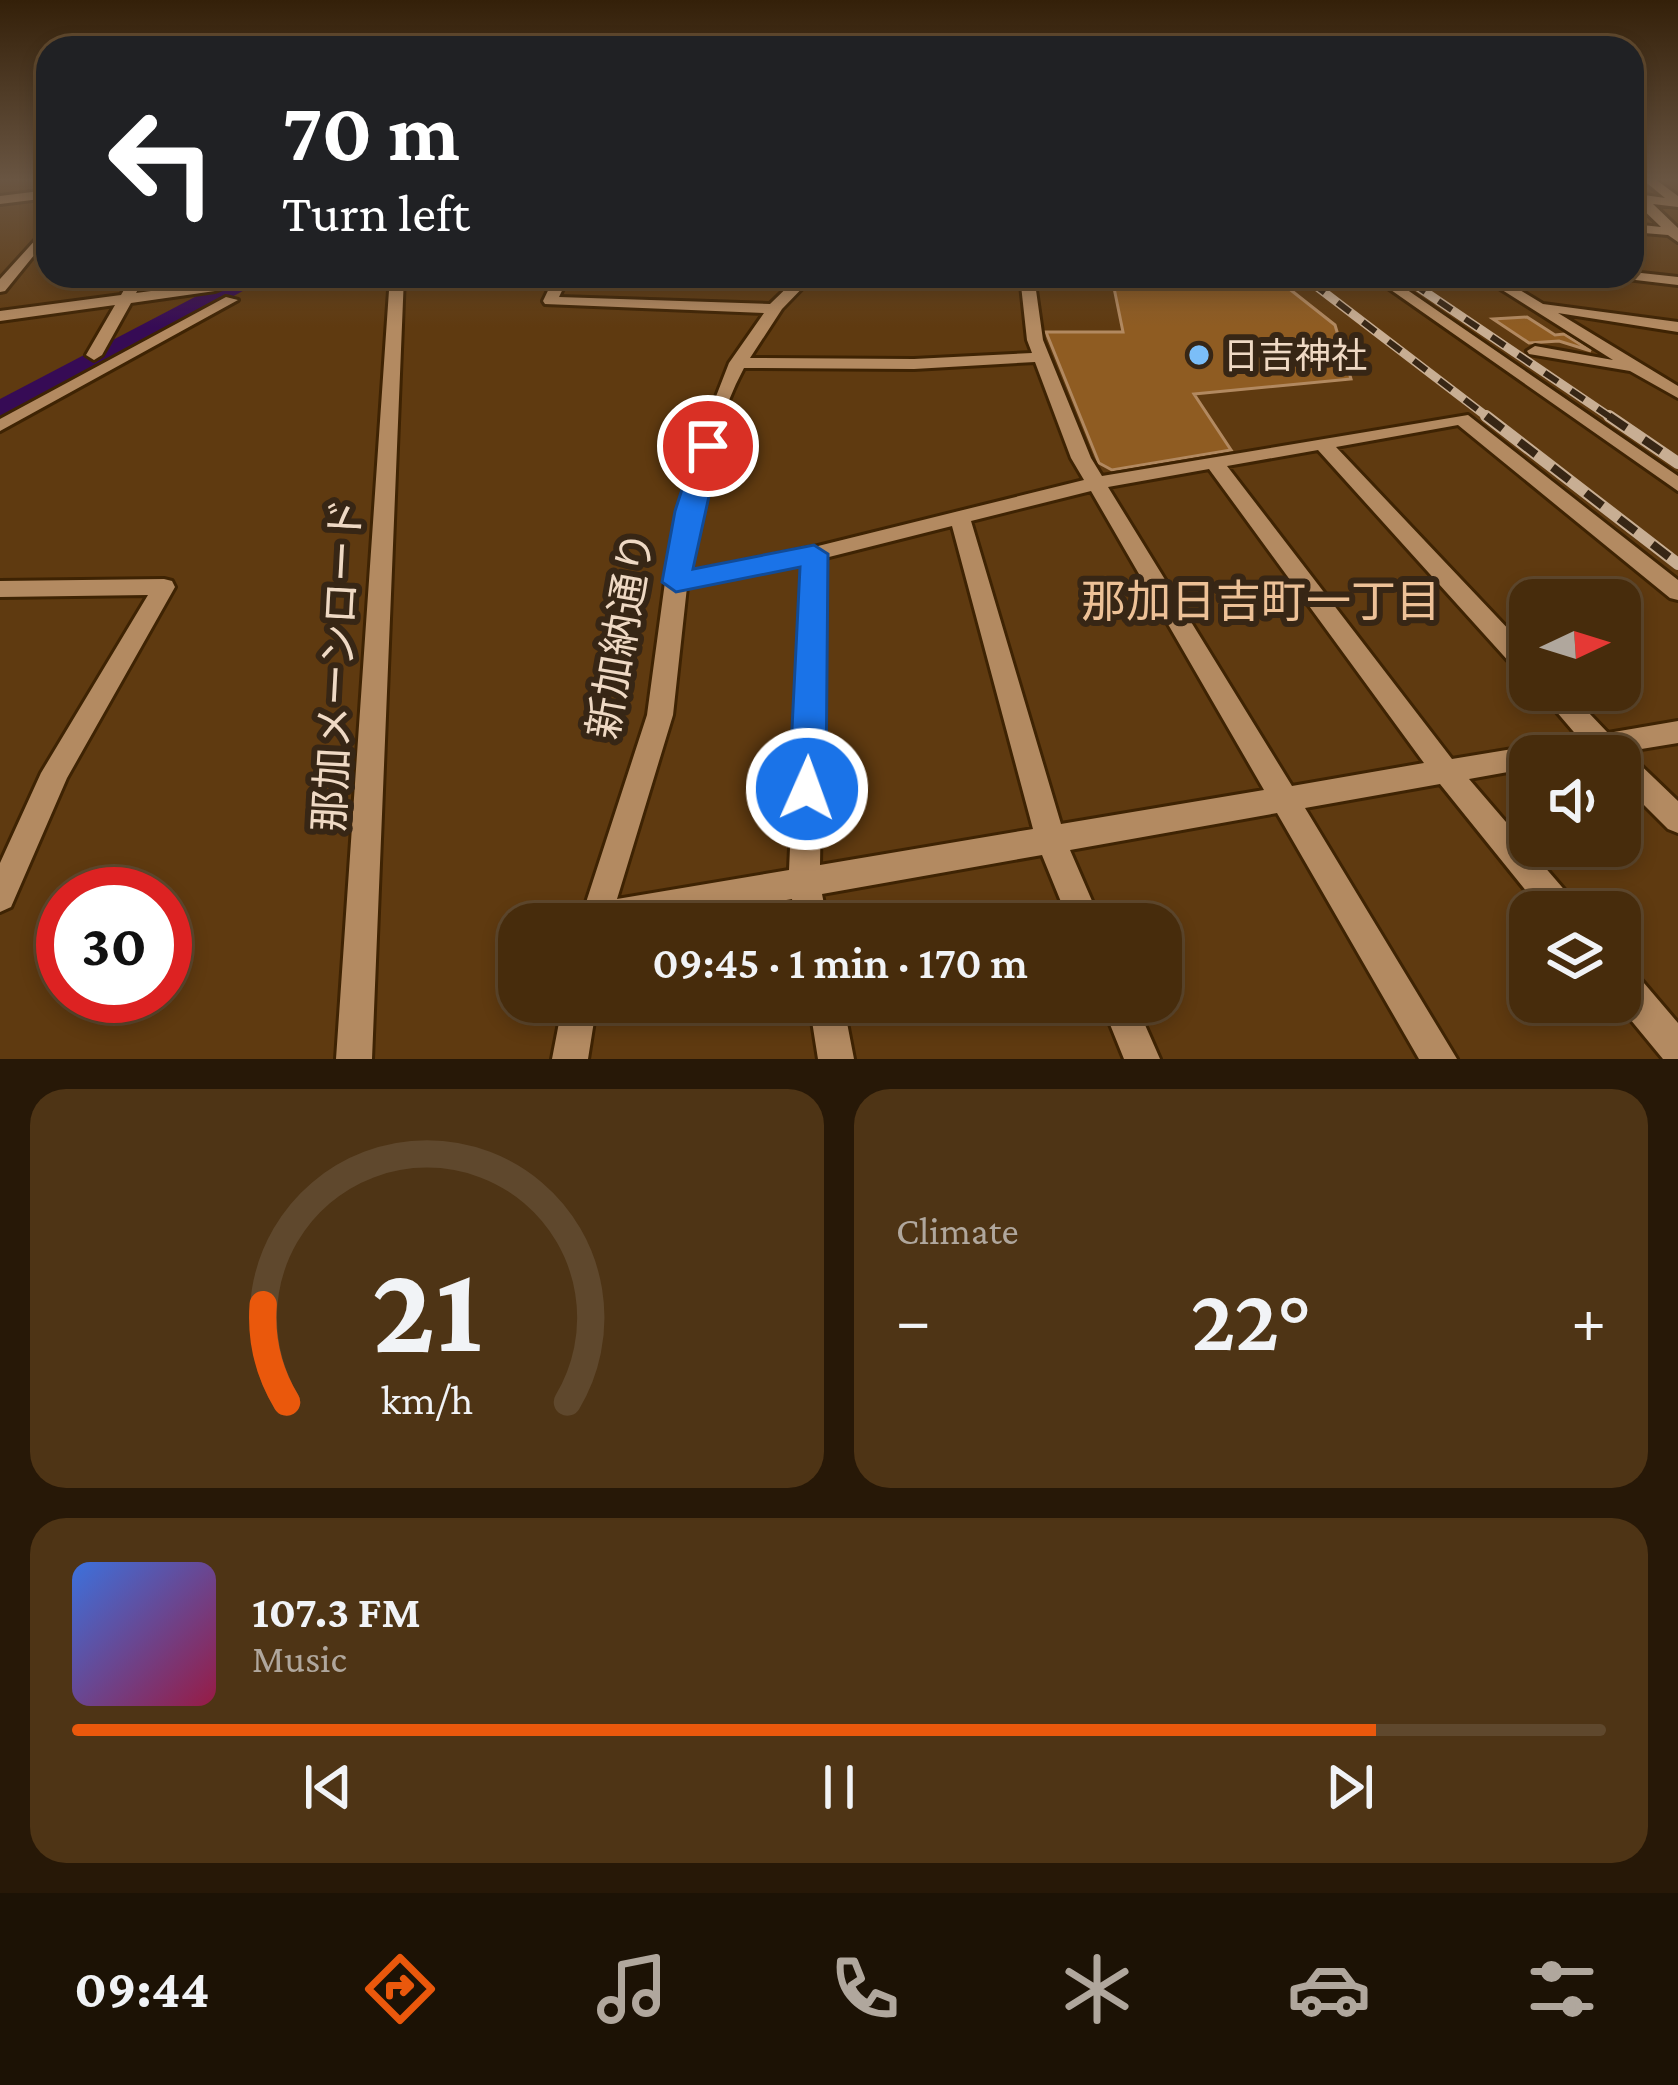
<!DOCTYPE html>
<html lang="en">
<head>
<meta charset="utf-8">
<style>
	:root { --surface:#472c0c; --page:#4e3415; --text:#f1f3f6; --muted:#b0a79d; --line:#5f482d; --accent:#ea580c }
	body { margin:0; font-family:"Crimson Pro","Noto Sans JP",serif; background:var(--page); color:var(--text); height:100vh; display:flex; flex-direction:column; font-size:45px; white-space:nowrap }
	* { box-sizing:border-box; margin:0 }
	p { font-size:39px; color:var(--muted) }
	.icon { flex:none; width:66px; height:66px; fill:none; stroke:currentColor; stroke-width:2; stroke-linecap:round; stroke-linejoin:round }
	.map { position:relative; height:1059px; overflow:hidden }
	.side { display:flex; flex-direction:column; gap:30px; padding:30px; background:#271807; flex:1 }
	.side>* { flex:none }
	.banner { position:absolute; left:36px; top:36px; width:1608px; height:252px; border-radius:36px; box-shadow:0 6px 18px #0003,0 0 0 3px var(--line); background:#202124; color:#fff; overflow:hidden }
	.needle { width:78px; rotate:86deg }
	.controls { position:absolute; left:1509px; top:579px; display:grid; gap:24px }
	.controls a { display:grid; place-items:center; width:132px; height:132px; border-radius:24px; background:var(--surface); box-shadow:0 6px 18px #0003,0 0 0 3px var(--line); font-size:60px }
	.speed { position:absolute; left:36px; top:867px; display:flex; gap:24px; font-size:60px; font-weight:700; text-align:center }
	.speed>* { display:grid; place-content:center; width:156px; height:156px; border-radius:50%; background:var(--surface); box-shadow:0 6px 18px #0003,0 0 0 3px var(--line); line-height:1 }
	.speed .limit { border:18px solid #d22; background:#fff; color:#111 }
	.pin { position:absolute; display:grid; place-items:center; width:102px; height:102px; color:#fff; margin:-51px; border:6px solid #fff; border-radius:50%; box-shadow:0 3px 12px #0007 }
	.me { position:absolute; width:132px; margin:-66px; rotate:2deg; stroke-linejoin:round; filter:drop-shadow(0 0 9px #0008) }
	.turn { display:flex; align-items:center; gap:42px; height:252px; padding:0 48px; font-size:54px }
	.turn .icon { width:156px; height:156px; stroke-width:2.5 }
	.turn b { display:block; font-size:84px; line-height:102px }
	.big { font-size:90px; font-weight:600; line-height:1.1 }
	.side .widget { flex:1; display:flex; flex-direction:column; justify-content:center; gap:18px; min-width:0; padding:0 42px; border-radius:36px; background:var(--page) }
	.side .dial { align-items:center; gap:0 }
	.dial svg { height:312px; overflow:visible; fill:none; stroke:var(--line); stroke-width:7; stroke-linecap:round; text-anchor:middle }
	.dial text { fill:var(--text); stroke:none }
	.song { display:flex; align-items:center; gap:36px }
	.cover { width:144px; height:144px; border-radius:18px; background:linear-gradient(135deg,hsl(220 70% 55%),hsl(340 70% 35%)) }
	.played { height:12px; border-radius:6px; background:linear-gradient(90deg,var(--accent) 85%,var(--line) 85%) }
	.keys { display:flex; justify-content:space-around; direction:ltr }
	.heat { display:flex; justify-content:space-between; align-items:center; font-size:66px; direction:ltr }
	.side .tiles { flex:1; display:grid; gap:30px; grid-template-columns:1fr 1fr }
	.widget:last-child { grid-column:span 2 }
	.trip { position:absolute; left:498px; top:903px; width:684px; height:120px; border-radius:36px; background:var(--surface); box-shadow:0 6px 18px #0003,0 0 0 3px var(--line); font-weight:600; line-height:120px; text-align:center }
	.tab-bar { display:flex; height:192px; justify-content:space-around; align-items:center; background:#1c1205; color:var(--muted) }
	.tab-bar .icon { width:84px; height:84px }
	.tab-bar .active { color:var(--accent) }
	.tab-bar b { font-size:54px; color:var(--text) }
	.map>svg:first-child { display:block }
</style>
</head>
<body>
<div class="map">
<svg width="1678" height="1059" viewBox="0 0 1678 1059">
	<rect width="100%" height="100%" fill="#5f3a10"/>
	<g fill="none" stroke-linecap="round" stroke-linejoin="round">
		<path fill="#360b55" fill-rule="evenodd" d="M235,276h35l-270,148v-25z"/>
	</g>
	<path fill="#8f5c22" stroke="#b28960" stroke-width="3" d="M1273,276l62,49 16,54 -157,15 37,56 -119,20 -13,-7 -53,-131h77l-11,-54z
		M1527,317l28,18 9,-1 27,17 -32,-10 -30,2 -36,-24z"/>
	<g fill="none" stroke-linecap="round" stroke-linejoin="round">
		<defs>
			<path id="minor" d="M1642,179h13l23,17v11l-25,-3 25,24v14l-10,-7 -36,-3v-8l29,3 -29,-28 5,-5 28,4z
				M48,190v8l-48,6v-8z
				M48,226v12l-43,53 -5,1v-13z
				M1632,272l46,5v8l-51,-6 -2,-3h7z
				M132,276h14l-10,17 76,-10 20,-7h20l-37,15 -84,12 -29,52 -8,5 -8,-5 29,-50 -115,16v-10l121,-16z
				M390,276h14l-32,783h-36z
				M555,276h14l-10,21 211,7 29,-28h15l-32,33 -32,49 164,1 118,-6 -5,-13 -7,-64h14l9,64 48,118 11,18 366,-61 210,165v20l-8,-2 -212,-173 -122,22 194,205v25l-9,-2 -203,-225 -91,16 225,293 127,-21 -41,-48h29l41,43 70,-12v22l-55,9 7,3 48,46v32l-10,-4 -48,-48v-25h-90v12l-61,11 105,122 5,11h-36l-103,-128 -135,24 152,251h-38l-142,-246 -207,37 32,74h-32l-28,-69 -220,39 6,30h-32l-4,-25 -143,25h-70l68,-209 18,-133 26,-121 38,-98 35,-50 -219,-9 -2,-3zM1035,362l36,96 13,22 -270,67 -125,25c9,-69 22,-142 55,-204l170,1zM1209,469l215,294 -132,23 -184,-299zM1091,491l173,299 -203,34 -90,-303zM952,526l81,303 -213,36 5,-307zM803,564l-14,306 -172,29 56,-184 14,-128z
				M1371,276h16l291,200v15z
				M1480,276h17l46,28 135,18v10l-120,-19 120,73v12l-48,-27 -101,-17 -2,-3 8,-5 78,14z
				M226,297l12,3 -238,131v-12z
				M164,579l8,2 3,6 -108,191 -56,129 -11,5v-49l41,-90 107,-178 -148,2v-16z
				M1620,964l12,5 46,54v36h-15l-47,-57h4z
				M563,1002h34l-9,57h-36z
				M809,1002h34l11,57h-36z
				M1101,1002h34l25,57h-36z"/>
		</defs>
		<use href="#minor" stroke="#3e2303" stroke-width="6"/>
		<use href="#minor" fill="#b38a61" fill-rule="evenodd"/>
		<defs>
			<path id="rail-far2" d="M1303,276l13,10
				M1401,276l15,10"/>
			<path id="rail-far1" d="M1312,283l178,136
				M1412,283l201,136"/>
			<path id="rail" d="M1486,416l192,148
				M1609,416l69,47"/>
		</defs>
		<use href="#rail-far2" stroke="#c8ae93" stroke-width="8"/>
		<use href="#rail-far1" stroke="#c8ae93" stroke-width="9"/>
		<use href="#rail" stroke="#c8ae93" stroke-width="12"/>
		<use href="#rail-far2" stroke="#372615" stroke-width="4.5" stroke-dasharray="14" stroke-linecap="butt"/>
		<use href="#rail-far1" stroke="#372615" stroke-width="6" stroke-dasharray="16" stroke-linecap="butt"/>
		<use href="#rail" stroke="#372615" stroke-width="8" stroke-dasharray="21" stroke-linecap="butt"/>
	</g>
	<linearGradient id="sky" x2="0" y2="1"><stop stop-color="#342009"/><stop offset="0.55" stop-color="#695542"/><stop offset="1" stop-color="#695542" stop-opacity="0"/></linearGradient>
	<rect width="1678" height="327" fill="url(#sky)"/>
	<path fill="#1a73e8" stroke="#114b97" stroke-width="3" d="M708,438l12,8 -27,123 121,-24 14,9 -2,235 -6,11 -13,4 -13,-4 -5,-11 11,-222 -124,25 -14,-10 13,-71 21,-65z"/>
	<circle fill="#7bbef8" stroke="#372615" stroke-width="4.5" cx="1199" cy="355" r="12"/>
	<g text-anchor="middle" stroke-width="12" stroke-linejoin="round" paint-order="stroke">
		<g font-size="36" fill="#efd9c4" stroke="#372615" text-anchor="start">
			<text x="1223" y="368">日吉神社</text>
		</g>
		<g font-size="42" fill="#efd9c4" stroke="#372615">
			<text transform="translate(620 635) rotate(-80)" y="15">新加納通り</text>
			<text transform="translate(337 665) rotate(-87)" y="15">那加メーンロード</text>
		</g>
		<g font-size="45" fill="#edc197" stroke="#372615">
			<text x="1261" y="617">那加日吉町一丁目</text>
		</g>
	</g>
</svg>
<div class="controls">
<a><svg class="needle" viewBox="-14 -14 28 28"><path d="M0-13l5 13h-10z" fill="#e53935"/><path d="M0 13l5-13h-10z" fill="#b0a79d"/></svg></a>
<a><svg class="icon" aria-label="sound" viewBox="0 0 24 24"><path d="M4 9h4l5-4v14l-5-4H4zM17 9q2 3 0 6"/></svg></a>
<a><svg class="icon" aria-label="layers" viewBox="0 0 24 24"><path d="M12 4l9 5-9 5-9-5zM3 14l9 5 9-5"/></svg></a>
</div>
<div class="speed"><div class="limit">30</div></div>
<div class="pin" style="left:708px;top:446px;background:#d93025"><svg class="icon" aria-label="arrive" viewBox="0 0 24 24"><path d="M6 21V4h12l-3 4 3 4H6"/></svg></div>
<svg class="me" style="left:807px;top:789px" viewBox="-20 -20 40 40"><circle r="17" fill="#1a73e8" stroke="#fff" stroke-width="3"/><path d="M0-11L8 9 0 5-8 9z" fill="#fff"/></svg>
<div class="trip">09:45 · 1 min · 170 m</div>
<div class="banner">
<div class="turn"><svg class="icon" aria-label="left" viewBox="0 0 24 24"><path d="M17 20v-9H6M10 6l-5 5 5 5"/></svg><div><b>70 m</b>Turn left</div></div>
</div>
</div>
<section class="side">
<div class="tiles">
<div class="widget dial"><svg viewBox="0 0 100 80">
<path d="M14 69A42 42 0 1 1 86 69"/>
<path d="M14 69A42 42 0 0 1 8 44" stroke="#ea580c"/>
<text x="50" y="56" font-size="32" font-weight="700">21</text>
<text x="50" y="72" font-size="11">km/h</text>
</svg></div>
<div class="widget"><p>Climate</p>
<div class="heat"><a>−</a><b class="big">22°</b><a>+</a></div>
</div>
<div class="widget">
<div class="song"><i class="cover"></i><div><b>107.3 FM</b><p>Music</p></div></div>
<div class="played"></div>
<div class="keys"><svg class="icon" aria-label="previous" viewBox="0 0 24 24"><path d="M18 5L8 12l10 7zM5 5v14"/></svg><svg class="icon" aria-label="pause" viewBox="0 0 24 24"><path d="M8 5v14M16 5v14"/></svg><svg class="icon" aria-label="next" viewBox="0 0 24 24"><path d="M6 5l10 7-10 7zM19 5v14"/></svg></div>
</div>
</div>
</section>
<nav class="tab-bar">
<b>09:44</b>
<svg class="icon active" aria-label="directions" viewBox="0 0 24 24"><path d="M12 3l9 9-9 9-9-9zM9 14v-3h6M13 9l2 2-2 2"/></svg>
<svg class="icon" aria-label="music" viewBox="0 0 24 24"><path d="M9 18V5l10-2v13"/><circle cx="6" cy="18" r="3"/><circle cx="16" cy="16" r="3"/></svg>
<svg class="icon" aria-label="phone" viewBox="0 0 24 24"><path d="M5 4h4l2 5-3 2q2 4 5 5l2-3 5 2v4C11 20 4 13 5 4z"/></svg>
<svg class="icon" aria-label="climate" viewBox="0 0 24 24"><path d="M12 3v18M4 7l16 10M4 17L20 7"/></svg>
<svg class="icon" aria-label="car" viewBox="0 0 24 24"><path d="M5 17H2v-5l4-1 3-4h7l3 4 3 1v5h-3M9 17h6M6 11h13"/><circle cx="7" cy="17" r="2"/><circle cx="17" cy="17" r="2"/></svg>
<svg class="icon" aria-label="filters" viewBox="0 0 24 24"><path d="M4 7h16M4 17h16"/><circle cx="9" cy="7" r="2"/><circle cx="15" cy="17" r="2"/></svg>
</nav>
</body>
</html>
